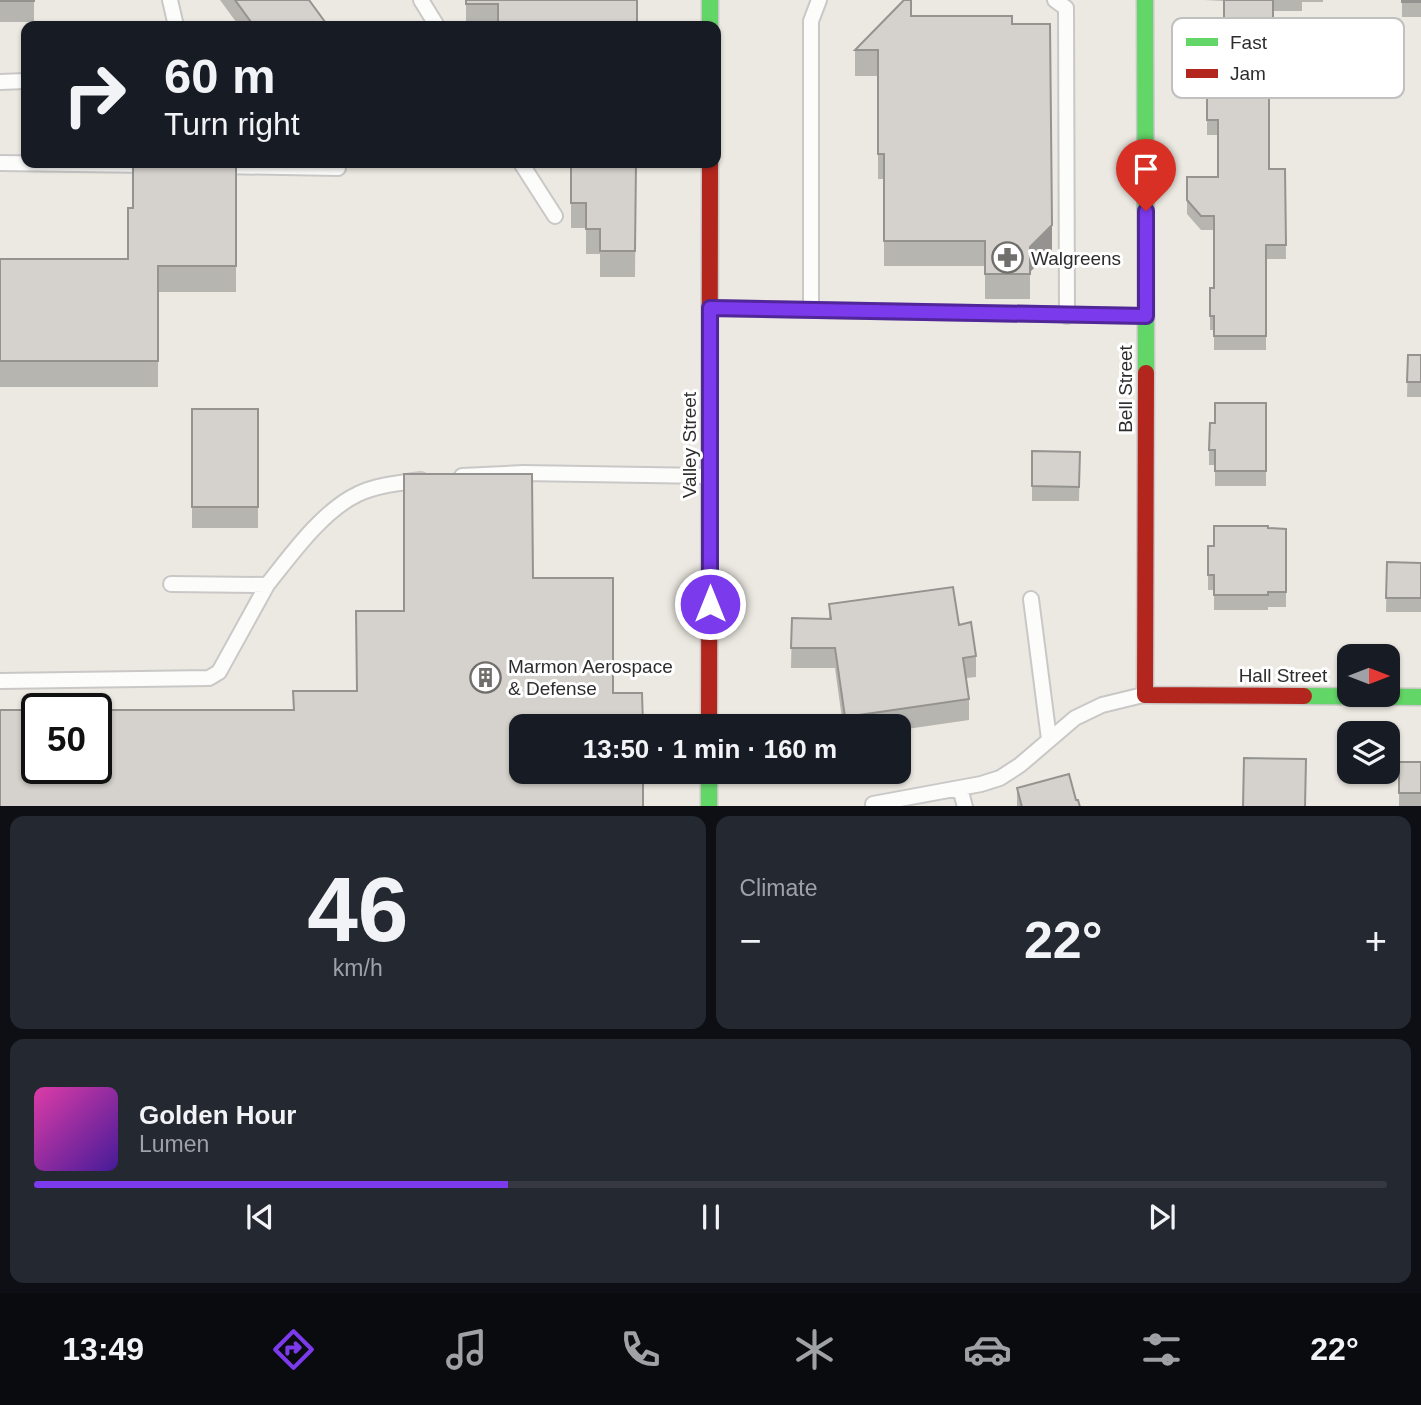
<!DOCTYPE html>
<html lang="en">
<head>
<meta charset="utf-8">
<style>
	:root { --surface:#171b24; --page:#242831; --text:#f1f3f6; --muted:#9ea1a6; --line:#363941; --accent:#7c3aed }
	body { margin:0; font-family:Helvetica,sans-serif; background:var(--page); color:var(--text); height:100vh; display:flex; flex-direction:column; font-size:26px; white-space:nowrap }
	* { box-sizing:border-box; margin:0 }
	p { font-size:23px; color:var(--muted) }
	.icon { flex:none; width:38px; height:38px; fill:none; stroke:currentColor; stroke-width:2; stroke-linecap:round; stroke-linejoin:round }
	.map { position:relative; height:806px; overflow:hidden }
	.sheet { display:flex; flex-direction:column; gap:10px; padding:10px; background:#0d0f14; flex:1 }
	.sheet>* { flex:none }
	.top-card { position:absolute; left:21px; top:21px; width:700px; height:147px; border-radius:14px; box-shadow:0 2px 5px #0004; background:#171b24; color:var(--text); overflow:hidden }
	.needle { width:46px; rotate:90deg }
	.tools { position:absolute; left:1337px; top:644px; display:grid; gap:14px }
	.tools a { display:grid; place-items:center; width:63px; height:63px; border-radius:14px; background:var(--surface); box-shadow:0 2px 5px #0004; font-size:35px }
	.speed { position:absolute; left:21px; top:693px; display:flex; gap:14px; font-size:35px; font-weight:700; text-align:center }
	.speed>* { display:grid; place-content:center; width:91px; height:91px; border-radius:50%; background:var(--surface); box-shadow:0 2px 5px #0004; line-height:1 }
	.speed .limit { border:4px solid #111; border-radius:10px; background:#fff; color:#111 }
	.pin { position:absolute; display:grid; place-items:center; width:60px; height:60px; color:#fff; margin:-72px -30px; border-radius:50% 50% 50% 0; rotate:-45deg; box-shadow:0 0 7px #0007 }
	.pin .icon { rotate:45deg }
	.me { position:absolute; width:77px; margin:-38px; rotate:0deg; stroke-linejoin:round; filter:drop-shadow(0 0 5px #0008) }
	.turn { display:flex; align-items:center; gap:24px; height:147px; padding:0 28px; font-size:32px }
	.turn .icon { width:91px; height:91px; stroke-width:2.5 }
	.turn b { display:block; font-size:49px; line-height:60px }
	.big { font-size:52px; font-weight:600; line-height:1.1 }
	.sheet .widget { flex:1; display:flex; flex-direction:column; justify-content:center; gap:10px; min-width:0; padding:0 24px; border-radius:14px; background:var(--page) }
	.sheet .dial { align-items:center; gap:0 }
	.dial b { font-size:91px; line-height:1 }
	.song { display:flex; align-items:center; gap:21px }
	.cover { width:84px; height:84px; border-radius:10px; background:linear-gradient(135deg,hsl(320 70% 55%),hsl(260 70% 35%)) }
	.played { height:7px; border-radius:4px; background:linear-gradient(90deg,var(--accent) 35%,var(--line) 35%) }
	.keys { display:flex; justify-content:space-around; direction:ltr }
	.heat { display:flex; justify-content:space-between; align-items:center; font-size:38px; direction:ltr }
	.sheet .tiles { flex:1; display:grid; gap:10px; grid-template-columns:1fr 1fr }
	.widget:last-child { grid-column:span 2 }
	.trip { position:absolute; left:509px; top:714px; width:402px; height:70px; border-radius:14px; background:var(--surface); box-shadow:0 2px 5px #0004; font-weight:600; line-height:70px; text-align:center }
	.menu { display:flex; height:112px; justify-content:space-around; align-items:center; background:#090b0e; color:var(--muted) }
	.menu .icon { width:49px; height:49px }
	.menu .active { color:var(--accent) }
	.menu b { font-size:32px; color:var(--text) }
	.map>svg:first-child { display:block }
</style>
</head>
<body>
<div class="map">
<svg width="1421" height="807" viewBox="0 0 1421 807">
	<rect width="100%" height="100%" fill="#ece9e2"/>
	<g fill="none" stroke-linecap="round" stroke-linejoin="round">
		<defs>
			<path id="lane" d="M170,0l6,26
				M421,0l16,26
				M1055,0l11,8 1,308
				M0,82l26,-1
				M0,163l149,2
				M521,163l34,53
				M218,166l120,2
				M711,308l435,8
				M811,310v-289l8,-21
				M462,476l61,-3 185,3
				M267,585c24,-30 55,-74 91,-91 19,-9 42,-11 63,-14
				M1031,599l18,140
				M0,681l209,-3 10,-6 48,-87 -96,-1
				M960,788l5,19
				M873,804l108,-20 19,-6 20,-13 55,-47 27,-13 41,-10"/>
			<path id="fast" d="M710,0v26
				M1145,0l1,373
				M1304,696l117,1
				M709,772v35"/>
			<path id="jam" d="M1146,373l-1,322 159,1
				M709,726l1,-563"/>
		</defs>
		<use href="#lane" stroke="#c9c8c7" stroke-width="18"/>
		<use href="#fast" stroke="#c9c8c7" stroke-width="19"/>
		<use href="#jam" stroke="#c9c8c7" stroke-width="19"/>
		<use href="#lane" stroke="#fcfcfb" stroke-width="14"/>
		<use href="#fast" stroke="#63d668" stroke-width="16"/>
		<use href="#jam" stroke="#b3261e" stroke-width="16"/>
	</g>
	<path fill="#b7b5b0" d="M0,0h34v22h-34z
		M220,0h89l19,26h-89z
		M466,0l171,26h-171z
		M1204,0h119v2h-21v9h-29v41h-4v117h16l1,90h-20v91h-52v-20h-4v-42h4v-58h-13l-14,-16v-37h31v-42h-11v-57h17v-77z
		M1402,0h19v17h-19z
		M911,16l101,8 40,226 -22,22v27h-45v-33h-101v-87h-6v-103h-23v-26z
		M1375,30h28v42h-28z
		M571,163h65l-1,114h-35v-23h-14v-26h-15z
		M236,165v127h-78v95h-158v-128h128l5,-51z
		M1408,355h13v42h-14z
		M1266,403v83h-51v-21h-6v-15l6,-27z
		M192,409h66v119h-66z
		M1032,451l48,1 -1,49h-47z
		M1268,528l18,1v78h-18v3h-54v-20h-6v-44h6z
		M1387,562l34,1v49h-35z
		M829,604l130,21 17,31v21l-10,1 3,21v21l-69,10v-4h-57l-8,-58h-44l1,-50 37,1z
		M1399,762h22v45h-22z
		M1017,788l59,12 4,7h-63z"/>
	<path fill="#959390" d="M1052,225v25l-22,22v-25z"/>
	<path fill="#d5d2cd" stroke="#959390" stroke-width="2" d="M0,0h34v1h-34z
		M235,0h74l19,26h-74z
		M466,0h171v26h-139v-22h-32z
		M904,0h7v16h101v8h38l2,201 -22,22v27h-45v-33h-101v-87h-6v-104h-23z
		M1224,0h49v38h-4v131h16l1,76h-20v91h-52v-20h-4v-28h4v-72h-13l-14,-16v-23h31v-57h-11v-42h17z
		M1402,0h19v2h-19z
		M571,163h65l-1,88h-35v-22h-14v-26h-15z
		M133,165h103v101h-78v95h-158v-102h128v-51h5z
		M1408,355h13v27h-14z
		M1215,403h51v68h-51v-21h-6l1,-27h5z
		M192,409h66v98h-66z
		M1032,451l48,1 -1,35 -47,-1z
		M404,474h128l1,104h80v115h29l1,33h-121v46h121v35h-643v-97h37v58h59v-58h198l-1,-19h64l-1,-80h48z
		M1214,526h54v2l18,1v63h-18v3h-54v-20h-6v-29h6z
		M1387,562l34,1v35h-35z
		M953,587l6,38 12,-3 5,34 -13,2 6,41 -124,18 -10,-69h-44l1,-30 39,1 -2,-15z
		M1244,758l62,1 -1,48h-62z
		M1399,762h22v31h-22z
		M1069,774l7,26h2l2,7h-58l-5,-19z"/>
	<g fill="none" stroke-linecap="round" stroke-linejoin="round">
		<defs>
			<path id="route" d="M710,604v-296l436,8v-105"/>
		</defs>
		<use href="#route" stroke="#51269a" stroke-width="18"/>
		<use href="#route" stroke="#7c3aed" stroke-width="12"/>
	</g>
	<defs>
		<symbol id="pharmacy-ring" viewBox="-11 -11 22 22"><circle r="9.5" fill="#fff" stroke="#706f6c" stroke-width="1.5"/><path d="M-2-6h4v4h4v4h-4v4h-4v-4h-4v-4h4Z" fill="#706f6c"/></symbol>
		<symbol id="building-ring" viewBox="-11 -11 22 22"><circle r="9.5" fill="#fff" stroke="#706f6c" stroke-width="1.5"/><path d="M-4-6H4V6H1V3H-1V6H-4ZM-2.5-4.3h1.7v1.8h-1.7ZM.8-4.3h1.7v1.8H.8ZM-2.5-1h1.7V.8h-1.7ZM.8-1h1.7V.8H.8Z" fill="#706f6c"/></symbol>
	</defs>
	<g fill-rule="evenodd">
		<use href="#pharmacy-ring" x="990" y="240" width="35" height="35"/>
		<use href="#building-ring" x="468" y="660" width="35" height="35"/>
	</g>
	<g text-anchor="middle" stroke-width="6" stroke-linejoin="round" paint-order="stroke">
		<g font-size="19" fill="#2d2d2d" stroke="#fff" text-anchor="start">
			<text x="1031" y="265">Walgreens</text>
			<text x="508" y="673">Marmon Aerospace<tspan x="508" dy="22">&amp; Defense</tspan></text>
		</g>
		<g font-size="19" fill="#2d2d2d" stroke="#fff">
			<text transform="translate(1125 389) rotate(-90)" y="7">Bell Street</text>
			<text transform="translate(689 445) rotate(-90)" y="7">Valley Street</text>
			<text x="1283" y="682">Hall Street</text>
		</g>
	</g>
	<rect x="1172" y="18" width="232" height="80" rx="10" fill="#fff" stroke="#c0c0c0" stroke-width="2"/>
	<rect x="1186" y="38" width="32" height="8" fill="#63d668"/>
	<rect x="1186" y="69" width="32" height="9" fill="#b3261e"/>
	<g font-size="19" fill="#2d2d2d">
		<text x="1230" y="49">Fast</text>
		<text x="1230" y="80">Jam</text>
	</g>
</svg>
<div class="tools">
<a><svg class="needle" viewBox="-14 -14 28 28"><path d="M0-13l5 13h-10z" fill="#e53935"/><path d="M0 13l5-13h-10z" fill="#9ea1a6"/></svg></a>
<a><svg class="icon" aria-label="layers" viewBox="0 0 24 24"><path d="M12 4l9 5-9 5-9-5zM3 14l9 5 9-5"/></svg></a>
</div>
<div class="speed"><div class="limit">50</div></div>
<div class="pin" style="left:1146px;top:211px;background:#d93025"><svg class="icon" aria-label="arrive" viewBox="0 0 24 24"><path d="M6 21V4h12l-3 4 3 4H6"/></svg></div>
<svg class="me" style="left:710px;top:604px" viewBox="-20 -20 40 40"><circle r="17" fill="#7c3aed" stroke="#fff" stroke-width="3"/><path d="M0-11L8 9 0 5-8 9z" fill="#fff"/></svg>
<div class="trip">13:50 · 1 min · 160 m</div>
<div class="top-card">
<div class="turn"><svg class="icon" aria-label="right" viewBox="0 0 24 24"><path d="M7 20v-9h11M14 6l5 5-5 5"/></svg><div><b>60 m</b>Turn right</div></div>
</div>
</div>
<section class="sheet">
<div class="tiles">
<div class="widget dial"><b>46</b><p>km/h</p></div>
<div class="widget"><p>Climate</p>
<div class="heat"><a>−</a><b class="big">22°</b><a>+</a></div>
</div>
<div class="widget">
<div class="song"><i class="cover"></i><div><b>Golden Hour</b><p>Lumen</p></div></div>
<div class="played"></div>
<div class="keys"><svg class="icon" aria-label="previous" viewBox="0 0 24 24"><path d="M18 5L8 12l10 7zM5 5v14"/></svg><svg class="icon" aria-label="pause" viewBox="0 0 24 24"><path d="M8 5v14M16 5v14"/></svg><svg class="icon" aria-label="next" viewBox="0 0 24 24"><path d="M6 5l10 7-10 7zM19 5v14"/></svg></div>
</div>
</div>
</section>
<nav class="menu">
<b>13:49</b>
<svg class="icon active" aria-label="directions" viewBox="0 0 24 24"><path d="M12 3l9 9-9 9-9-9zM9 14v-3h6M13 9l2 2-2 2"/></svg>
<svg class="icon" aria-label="music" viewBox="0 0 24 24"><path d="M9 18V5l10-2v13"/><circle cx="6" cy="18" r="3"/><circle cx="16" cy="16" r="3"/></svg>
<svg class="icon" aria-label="phone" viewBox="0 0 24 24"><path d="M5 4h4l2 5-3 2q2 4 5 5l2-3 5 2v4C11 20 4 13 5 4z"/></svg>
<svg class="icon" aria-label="climate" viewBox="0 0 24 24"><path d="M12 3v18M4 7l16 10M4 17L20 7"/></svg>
<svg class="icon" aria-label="car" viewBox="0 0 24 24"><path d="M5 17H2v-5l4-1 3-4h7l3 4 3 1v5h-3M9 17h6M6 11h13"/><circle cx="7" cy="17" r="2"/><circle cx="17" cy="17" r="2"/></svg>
<svg class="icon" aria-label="filters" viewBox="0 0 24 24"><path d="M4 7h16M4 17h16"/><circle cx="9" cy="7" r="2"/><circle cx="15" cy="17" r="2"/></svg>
<b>22°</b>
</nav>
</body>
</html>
